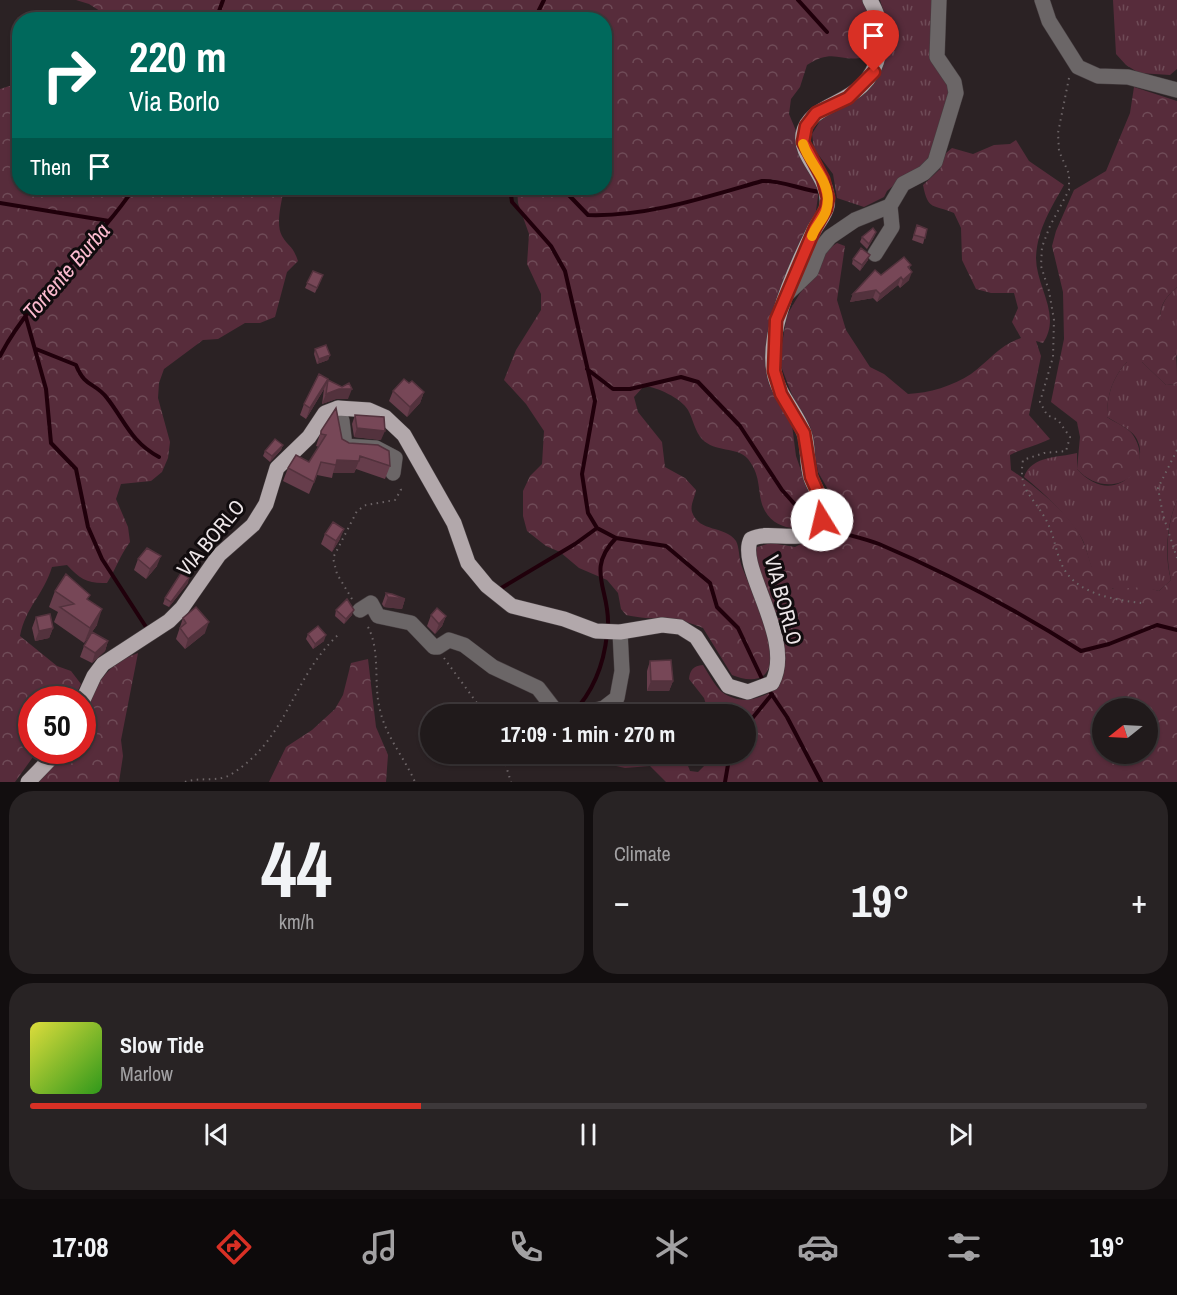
<!DOCTYPE html>
<html lang="en">
<head>
<meta charset="utf-8">
<style>
	:root { --surface:#201a1b; --page:#282324; --text:#f1f3f6; --muted:#a2a1a3; --line:#3d383a; --accent:#d93025 }
	body { margin:0; font-family:"Archivo Narrow",sans-serif; background:var(--page); color:var(--text); height:100vh; display:flex; flex-direction:column; font-size:22px; white-space:nowrap }
	* { box-sizing:border-box; margin:0 }
	p { font-size:20px; color:var(--muted) }
	.icon { flex:none; width:33px; height:33px; fill:none; stroke:currentColor; stroke-width:2; stroke-linecap:round; stroke-linejoin:round }
	.map { position:relative; height:782px; overflow:hidden }
	.side { display:flex; flex-direction:column; gap:9px; padding:9px; background:#120e0f; flex:1 }
	.side>* { flex:none }
	.guide { position:absolute; left:12px; top:12px; width:600px; height:183px; border-radius:24px; box-shadow:0 2px 4px #0004,0 0 0 2px var(--line); background:#00695c; color:#fff; overflow:hidden }
	.needle { width:39px; rotate:252deg }
	.controls { position:absolute; left:1092px; top:698px; display:grid; gap:12px }
	.controls a { display:grid; place-items:center; width:66px; height:66px; border-radius:50%; background:var(--surface); box-shadow:0 2px 4px #0004,0 0 0 2px var(--line); font-size:30px }
	.speed { position:absolute; left:18px; top:686px; display:flex; gap:12px; font-size:30px; font-weight:700; text-align:center }
	.speed>* { display:grid; place-content:center; width:78px; height:78px; border-radius:50%; background:var(--surface); box-shadow:0 2px 4px #0004,0 0 0 2px var(--line); line-height:1 }
	.speed .limit { border:9px solid #d22; background:#fff; color:#111 }
	.pin { position:absolute; display:grid; place-items:center; width:51px; height:51px; color:#fff; margin:-62px -26px; border-radius:50% 50% 50% 0; rotate:-45deg; box-shadow:0 0 6px #0007 }
	.pin .icon { rotate:45deg }
	.me { position:absolute; width:66px; margin:-33px; rotate:351deg; stroke-linejoin:round; filter:drop-shadow(0 0 4px #0008) }
	.turn { display:flex; align-items:center; gap:21px; height:126px; padding:0 18px; font-size:27px }
	.turn .icon { width:78px; height:78px; stroke-width:2.5 }
	.turn b { display:block; font-size:42px; line-height:51px }
	.then { display:flex; align-items:center; height:57px; padding:0 18px; background:#0003; gap:12px; font-size:22px }
	.big { font-size:45px; font-weight:700; line-height:1.1 }
	.side .card { flex:1; display:flex; flex-direction:column; justify-content:center; gap:9px; min-width:0; padding:0 21px; border-radius:24px; background:var(--page) }
	.side .dial { align-items:center; gap:0 }
	.dial b { font-size:78px; line-height:1 }
	.song { display:flex; align-items:center; gap:18px }
	.cover { width:72px; height:72px; border-radius:9px; background:linear-gradient(135deg,hsl(60 70% 55%),hsl(110 70% 35%)) }
	.played { height:6px; border-radius:3px; background:linear-gradient(90deg,var(--accent) 35%,var(--line) 35%) }
	.keys { display:flex; justify-content:space-around; direction:ltr }
	.heat { display:flex; justify-content:space-between; align-items:center; font-size:33px; direction:ltr }
	.side .tiles { flex:1; display:grid; gap:9px; grid-template-columns:1fr 1fr }
	.card:last-child { grid-column:span 2 }
	.trip { position:absolute; left:420px; top:704px; width:336px; height:60px; border-radius:30px; background:var(--surface); box-shadow:0 2px 4px #0004,0 0 0 2px var(--line); font-weight:700; line-height:60px; text-align:center }
	.dock { display:flex; height:96px; justify-content:space-around; align-items:center; background:#0d0a0b; color:var(--muted) }
	.dock .icon { width:42px; height:42px }
	.dock .on { color:var(--accent) }
	.dock b { font-size:27px; color:var(--text) }
	.map>svg:first-child { display:block }
</style>
</head>
<body>
<div class="map">
<svg width="1177" height="782" viewBox="0 0 1177 782">
	<defs>
		<pattern id="grass-tufts" width="24" height="20" patternUnits="userSpaceOnUse" patternTransform="scale(1.5)"><rect width="24" height="20" fill="#572c3b"/><path d="M3 7l-1-3M5 7V3M7 7l1-3M15 17l-1-3M17 17v-4M19 17l1-3" fill="none" stroke="#6f4b57"/></pattern>
		<pattern id="forest-crowns" width="20" height="18" patternUnits="userSpaceOnUse" patternTransform="scale(1.5)"><rect width="20" height="18" fill="#572c3b"/><path d="M2 6a3 3 0 1 1 6 0M12 15a3 3 0 1 1 6 0" fill="none" stroke="#6f4b57"/></pattern>
	</defs>
	<rect width="100%" height="100%" fill="#2b2224"/>
	<path fill="url(#grass-tufts)" d="M880,0h54l15,91 -18,62 -8,12 -17,10 -19,16 -3,6 -20,10 -27,-9 -4,-24 -19,-25 -2,-15 8,-13 54,-40 13,-28 1,-27z
		M1113,0h64v69l-7,6 -31,-2 -13,-8 -10,-11z
		M1177,287v70c-13,-30 -29,-45 0,-70z
		M1127,362h15l24,23 11,-1v116c-10,23 -13,56 -6,80l-12,11c-17,-5 -31,1 -45,-2 -26,-6 -23,-35 -33,-52 -12,-20 -39,-46 -57,-60 8,-22 34,-19 53,-24v16c40,45 82,-13 54,-37 -7,-6 -16,-10 -24,-15 0,-22 5,-39 20,-55z"/>
	<path fill="url(#forest-crowns)" fill-rule="evenodd" d="M76,0h788c8,19 13,37 3,56 -24,9 -32,-10 -60,9l-7,22 -9,12 -2,15 28,67 1,15 -3,22 -9,14 -36,87 -2,45 7,30 17,31 4,31 19,55 -1,12c-16,9 -39,6 -49,-12 -9,-17 -2,-33 -17,-52 -11,-13 -33,-6 -46,-20 -7,-7 -9,-20 -14,-29 -7,-12 -31,-23 -44,-24l-10,11 4,15 24,30 3,25 20,11 11,12c-1,7 -6,15 -4,22 7,21 33,13 44,29 3,5 3,16 5,23 8,23 41,87 25,109 -8,10 -24,6 -34,2l-29,-47c-26,-12 -50,-7 -77,-13l-5,-6 -3,-16 -11,-13 -28,-12 -19,-16 -14,-6 -19,-15 -4,-15v-25l7,-15 12,-12 2,-33 -18,-27 -22,-24 12,-30 25,-40v-16l-14,-30 2,-30 -11,-31 -1,-15h87v-168h-490l-25,-16z
		M19,83l1,105h25l27,6 10,-6h202c-2,13 -9,36 -2,48 7,12 10,8 16,25l-11,11 -12,45 -15,6h-15l-27,16 -15,1 -39,29 -5,14 -1,15 12,44 -2,16 -6,14 -11,9 -30,3 -5,15 12,28 2,15c-10,13 -14,27 -23,41 -19,1 -27,-4 -40,-18l-15,2c-9,29 -26,39 -32,69l37,30 14,5 10,13 -7,15h-42v51h6l-23,32h-15v-693z
		M1134,87l43,14v186c-31,27 -10,37 -1,68 1,9 1,20 1,29l-11,1 -24,-23h-15c-15,16 -20,33 -20,55 7,5 22,11 26,18 25,38 -24,69 -56,34l3,-32 -3,-15 -26,-20 13,-63 -1,-47 -11,-46 4,-15 18,-41 32,-19 24,-58z
		M1016,140l13,21 35,24c-13,23 -27,45 -28,73 0,29 26,57 7,85l-7,-2 5,15 -12,59 21,24c-14,7 -27,9 -40,16l1,15c22,14 60,45 71,69 12,27 4,30 31,50l32,-2 14,4 12,-11c-6,-24 -4,-57 6,-80v282h-511l-16,-16 -25,2 -22,-5 -1,-10h81l7,18 8,1 7,-7 4,-12h37v-39h-37l-5,-16 -15,-19c1,-9 4,-13 14,-14 5,8 12,21 19,27 19,14 41,7 57,-6 16,-43 -11,-90 -26,-130l4,-9 14,-4 24,4 27,-14 10,-18 2,-15 -16,-28 -8,-46 -13,-18 -18,-47 8,-46 13,-22 17,-20 10,-23 10,-7 8,3 -8,54 9,30 24,37 14,7 24,20c21,-1 45,-8 63,-20 18,-13 29,-29 50,-36l-9,-16 6,-14 -4,-15h-23l-15,-4 -14,-29 -1,-32 -7,-15c-21,-9 -26,-2 -31,-28l17,-16 6,-16 6,-5 21,6 21,-9 16,-1zM1102,708h46v45h-46z
		M138,653l-17,87 2,16 -4,26h-83l32,-32h14c1,-41 13,-83 56,-97z
		M368,659l8,68 12,28 -2,27h-117l17,-35 26,-17 23,-21 8,-14 8,-32z"/>
	<g fill="none" stroke-linecap="round" stroke-linejoin="round">
		<path stroke="#20000b" stroke-width="4" d="M798,0l29,32
			M216,20l7,-20
			M534,20l10,-20
			M510,188l2,14 39,44 14,25 30,130 -13,73 6,39 9,15 19,10 50,8 44,37 7,24 21,21 26,55
			M562,188l26,27c59,2 118,-18 174,-34 21,-1 38,9 59,11
			M0,203l109,18
			M25,314l21,75 5,54 25,26 12,58 14,32 44,68
			M36,349l40,16c9,23 19,17 31,33 18,23 24,44 52,59
			M0,356c34,-65 94,-108 134,-168
			M587,369l26,20h17l51,-12 17,5 42,44 42,64 26,29 8,4
			M822,526c18,8 39,11 57,18 71,30 137,66 202,107l28,-7 48,-19 20,5
			M498,590l77,-46 22,-16
			M608,626c2,-37 -23,-56 8,-88
			M768,689l19,28 34,65
			M572,714c21,-22 32,-50 35,-80
			M746,726l26,-32
			M725,782l5,-29"/>
		<defs>
			<path id="minor" d="M1042,0l7,21 29,46 20,9 30,1 49,13
				M875,254l17,-27 -2,-21
				M788,293l23,-22 8,-21 11,-13 25,-17 35,-14 13,-22 21,-11 11,-11 21,-69 -2,-11 -17,-25 2,-57
				M338,408l4,13 3,25 31,2 19,10 -2,15
				M360,610l11,-7 7,13 33,7 23,24h4l11,-7 15,5 29,22 45,21 20,26
				M580,714l24,-6 13,-10 5,-27 -2,-39"/>
			<path id="major" d="M82,702l12,-26 9,-12 66,-43 13,-13 37,-53 34,-30 13,-21 11,-36 32,-31 16,-24 13,-5 31,2 16,7 19,18 50,88 14,40 19,23 25,20 52,13 32,12 24,1 42,-7 18,2 16,10 32,49 20,6 24,-9c24,-44 -36,-117 -21,-144 20,-11 59,10 70,-18 7,-16 -5,-29 -10,-43 -5,-15 -2,-31 -7,-45 -8,-22 -26,-38 -30,-61 -8,-41 22,-106 40,-142 5,-9 11,-15 13,-24 4,-29 -28,-48 -24,-72 8,-37 66,-25 76,-82 4,-20 1,-34 -9,-52
				M28,782l31,-32"/>
		</defs>
		<use href="#minor" stroke="#463e40" stroke-width="16"/>
		<use href="#major" stroke="#463e40" stroke-width="16"/>
		<path stroke="#6d6567" stroke-width="2" stroke-dasharray="1.5 4.5" stroke-linecap="butt" d="M1069,78l-11,55 1,18 10,23v16l-19,36 -8,21 -1,19 8,25 5,29 -1,37 -13,45 7,13 11,5 12,17 -4,14 -22,2 -21,7c-5,30 9,35 22,58 9,15 10,32 17,47 13,29 53,35 80,38
			M1177,450l-19,38 5,27 14,43
			M352,599l-15,-25 -4,-16 24,-47 9,-6 29,-5 6,-10 -2,-4
			M368,627c13,25 5,56 12,83 6,27 24,47 35,72
			M444,658l41,56
			M502,753l9,29
			M185,782c13,-5 33,0 45,-7 59,-36 61,-97 109,-141"/>
		<use href="#minor" stroke="#6b6667" stroke-width="15"/>
		<use href="#major" stroke="#b2a8ab" stroke-width="15"/>
	</g>
	<path fill="#663d4b" d="M917,225l10,4 -4,15 -11,-4z
		M876,232l-2,5 -7,12 -7,-7 2,-5z
		M853,259l15,1 -8,11 -8,-7z
		M911,265l-2,4v11l-9,8 -2,-3 -21,17 -4,-4 -23,4 3,-8 28,-19z
		M313,271l10,4 -8,18 -10,-5z
		M315,349l15,6 -2,5 -11,4 -3,-10z
		M328,379l-4,10 -18,30 -6,-4 4,-11z
		M328,380l14,7 6,12h-12l-14,5 2,-15z
		M393,391l31,1 -4,11 -13,14 -18,-16z
		M355,415l26,25 -27,-3 -2,-13z
		M321,431l21,8 48,27 -5,13 -29,-10 -2,4h-21l-1,5 -15,-3 -8,19 -26,-13 5,-13 21,-6 10,-15 -3,-1z
		M283,445l-2,5 -11,12 -7,-6 2,-5z
		M325,534l15,5 -8,13 -11,-8z
		M138,559l19,7 -11,13 -12,-9z
		M188,583l-19,24 -6,-3 2,-6z
		M55,591l33,9 9,25 -5,7 16,9 -3,10 -13,12 -12,-6 4,-11 7,-12 -7,9 -30,-21 4,-10 -9,-5z
		M386,593l19,6 -3,10 -18,-2 -2,-3z
		M336,610l16,5 -8,9 -9,-8z
		M431,615l15,1 -4,10 -7,8 -8,-8z
		M36,617l17,11 -4,10 -14,3 -3,-13z
		M183,618l22,15 -20,16 -9,-10z
		M308,634l16,7 -11,8 -7,-10z
		M650,661l23,20 -4,10h-22v-20z"/>
	<path fill="#53323d" d="M870,255l-2,5 -8,11 2,-6z
		M912,272l-3,8 -9,8 3,-8z
		M901,277l-3,8 -21,17 3,-8z
		M876,290l-3,8 -23,4 3,-8z
		M330,355l-2,5 -11,4 2,-5z
		M328,379l-4,10 -18,30 4,-11z
		M339,389h13l-4,10h-12l-14,5 4,-10z
		M424,392l-4,11 -13,14 3,-10z
		M357,428l28,3 -4,9 -27,-3z
		M283,445l-2,5 -11,12 2,-6z
		M337,460l22,1 -5,12h-21z
		M344,529l-4,10 -8,13 4,-11z
		M161,556l-4,10 -11,13 4,-10z
		M189,578l-1,5 -19,24 2,-5z
		M388,597l17,2 -3,10 -18,-2z
		M102,609l-5,16 -13,18 6,-15z
		M354,610l-2,5 -8,9 2,-5z
		M446,616l-4,10 -7,8 4,-10z
		M209,622l-4,11 -20,16 3,-10z
		M53,628l-4,10 -14,3 4,-10z
		M326,635l-2,6 -11,8 2,-5z
		M108,641l-3,10 -13,12 3,-10z
		M651,681h22l-4,10h-22z"/>
	<path fill="#774757" stroke="#53323d" stroke-width="1.5" d="M917,225l10,4 -2,9 -11,-3z
		M873,228l3,4 -7,12 -7,-7z
		M861,248l9,7 -8,10 -9,-6z
		M904,257l7,8 -3,2 4,5 -9,8 -2,-3 -21,17 -4,-4 -23,4 22,-24 6,5z
		M313,271l10,4 -6,13 -10,-5z
		M326,345l4,10 -11,4 -4,-10z
		M319,374l9,5 -18,29 -6,-4z
		M404,379l5,4 3,-2 12,11 -14,15 -17,-16z
		M328,380l14,7 7,-4 3,6h-13l-13,5z
		M336,408l6,31 7,4 29,2 11,6 1,15 -30,-10 -1,5 -22,-1 -1,5 -15,-3 -7,20 -26,-14 8,-13 13,7 17,-27 -5,-1v-3z
		M355,415l29,2 1,14 -28,-3z
		M275,439l8,6 -11,11 -7,-5z
		M333,522l11,7 -8,12 -11,-7z
		M147,548l14,8 -11,13 -12,-10z
		M181,573l8,5 -18,24 -6,-4z
		M66,574l24,21 -3,4 15,10 -12,19 -30,-21 14,-3 -19,-13z
		M386,593l6,1 13,5 -17,-2z
		M347,599l7,11 -8,9 -10,-9z
		M196,607l13,15 -21,17 -8,-11 6,-5 -3,-5z
		M437,608l9,8 -7,8 -8,-9z
		M50,614l3,14 -14,3 -3,-14z
		M318,626l8,9 -11,9 -7,-10z
		M92,632l16,9 -13,12 -11,-7z
		M671,660l2,21h-22l-1,-20z"/>
	<g fill="none" stroke-linecap="round" stroke-linejoin="round">
		<defs>
			<path id="route" d="M822,520v-18l-11,-25 -7,-44 -23,-39 -7,-23 2,-51 39,-92 11,-19 2,-11 -5,-19 -20,-37 3,-16 10,-13 32,-15 26,-26"/>
		</defs>
		<use href="#route" stroke="#8d1f18" stroke-width="15"/>
		<use href="#route" stroke="#d93025" stroke-width="10"/>
		<path stroke="#f59e0b" stroke-width="10" d="M803,144c7,23 32,40 23,67 -3,9 -11,16 -14,25"/>
	</g>
	<g text-anchor="middle" stroke-width="6" stroke-linejoin="round" paint-order="stroke">
		<g font-size="21" fill="#eee7e9" stroke="#110c0e">
			<text transform="translate(211 538) rotate(-50)" y="7">VIA BORLO</text>
			<text transform="translate(783 600) rotate(75)" y="7">VIA BORLO</text>
		</g>
		<g font-size="22" font-style="italic" fill="#fbbace" stroke="#110c0e">
			<text transform="translate(66 271) rotate(-49)" y="8">Torrente Burba</text>
		</g>
	</g>
</svg>
<div class="controls">
<a><svg class="needle" viewBox="-14 -14 28 28"><path d="M0-13l5 13h-10z" fill="#e53935"/><path d="M0 13l5-13h-10z" fill="#a2a1a3"/></svg></a>
</div>
<div class="speed"><div class="limit">50</div></div>
<div class="pin" style="left:874px;top:72px;background:#d93025"><svg class="icon" aria-label="arrive" viewBox="0 0 24 24"><path d="M6 21V4h12l-3 4 3 4H6"/></svg></div>
<svg class="me" style="left:822px;top:520px" viewBox="-20 -20 40 40"><circle r="19" fill="#fff"/><path d="M0-13L10 11 0 6-10 11z" fill="#d93025"/></svg>
<div class="trip">17:09 · 1 min · 270 m</div>
<div class="guide">
<div class="turn"><svg class="icon" aria-label="right" viewBox="0 0 24 24"><path d="M7 20v-9h11M14 6l5 5-5 5"/></svg><div><b>220 m</b>Via Borlo</div></div>
<div class="then">Then<svg class="icon" aria-label="arrive" viewBox="0 0 24 24"><path d="M6 21V4h12l-3 4 3 4H6"/></svg></div>
</div>
</div>
<section class="side">
<div class="tiles">
<div class="card dial"><b>44</b><p>km/h</p></div>
<div class="card"><p>Climate</p>
<div class="heat"><a>−</a><b class="big">19°</b><a>+</a></div>
</div>
<div class="card">
<div class="song"><i class="cover"></i><div><b>Slow Tide</b><p>Marlow</p></div></div>
<div class="played"></div>
<div class="keys"><svg class="icon" aria-label="previous" viewBox="0 0 24 24"><path d="M18 5L8 12l10 7zM5 5v14"/></svg><svg class="icon" aria-label="pause" viewBox="0 0 24 24"><path d="M8 5v14M16 5v14"/></svg><svg class="icon" aria-label="next" viewBox="0 0 24 24"><path d="M6 5l10 7-10 7zM19 5v14"/></svg></div>
</div>
</div>
</section>
<nav class="dock">
<b>17:08</b>
<svg class="icon on" aria-label="directions" viewBox="0 0 24 24"><path d="M12 3l9 9-9 9-9-9zM9 14v-3h6M13 9l2 2-2 2"/></svg>
<svg class="icon" aria-label="music" viewBox="0 0 24 24"><path d="M9 18V5l10-2v13"/><circle cx="6" cy="18" r="3"/><circle cx="16" cy="16" r="3"/></svg>
<svg class="icon" aria-label="phone" viewBox="0 0 24 24"><path d="M5 4h4l2 5-3 2q2 4 5 5l2-3 5 2v4C11 20 4 13 5 4z"/></svg>
<svg class="icon" aria-label="climate" viewBox="0 0 24 24"><path d="M12 3v18M4 7l16 10M4 17L20 7"/></svg>
<svg class="icon" aria-label="car" viewBox="0 0 24 24"><path d="M5 17H2v-5l4-1 3-4h7l3 4 3 1v5h-3M9 17h6M6 11h13"/><circle cx="7" cy="17" r="2"/><circle cx="17" cy="17" r="2"/></svg>
<svg class="icon" aria-label="filters" viewBox="0 0 24 24"><path d="M4 7h16M4 17h16"/><circle cx="9" cy="7" r="2"/><circle cx="15" cy="17" r="2"/></svg>
<b>19°</b>
</nav>
</body>
</html>
